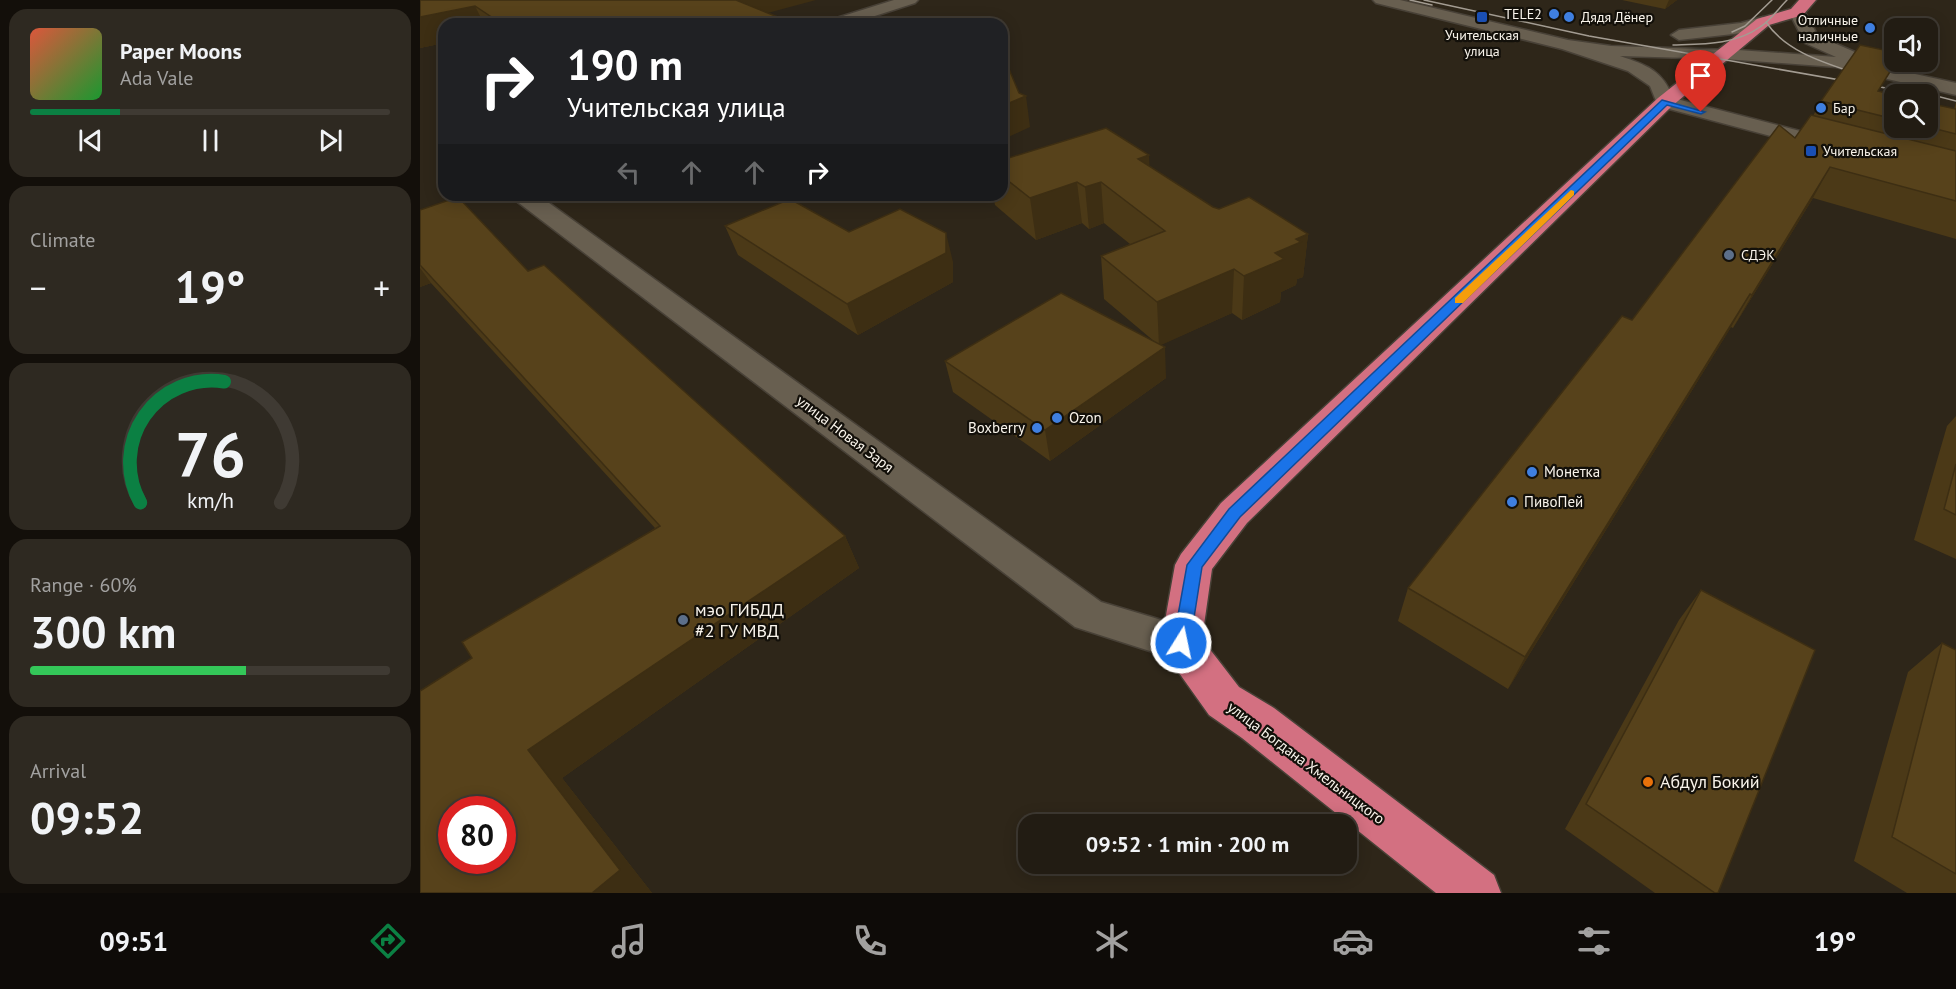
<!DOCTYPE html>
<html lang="en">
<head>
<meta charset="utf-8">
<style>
	:root { --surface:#221c13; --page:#2e2921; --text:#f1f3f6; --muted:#a2a1a0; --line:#3f3a33; --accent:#0b8043 }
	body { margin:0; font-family:"PT Sans",sans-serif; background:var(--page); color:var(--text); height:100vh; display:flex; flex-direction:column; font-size:22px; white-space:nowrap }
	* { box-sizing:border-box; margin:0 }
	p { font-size:20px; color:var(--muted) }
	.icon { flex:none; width:33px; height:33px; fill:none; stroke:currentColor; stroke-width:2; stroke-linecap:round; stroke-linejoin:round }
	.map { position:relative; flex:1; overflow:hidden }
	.panel { display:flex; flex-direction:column; gap:9px; padding:9px; background:#130f0a; width:420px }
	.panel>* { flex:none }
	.hud { position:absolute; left:18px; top:18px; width:570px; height:183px; border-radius:18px; box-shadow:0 3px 15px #0003,0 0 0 2px var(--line); background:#202124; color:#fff; overflow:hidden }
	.buttons { position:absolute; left:1464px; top:18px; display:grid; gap:12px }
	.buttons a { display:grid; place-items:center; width:54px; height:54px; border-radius:12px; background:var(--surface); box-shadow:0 3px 15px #0003,0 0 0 2px var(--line); font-size:30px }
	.speed { position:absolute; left:18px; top:796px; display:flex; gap:12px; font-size:30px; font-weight:700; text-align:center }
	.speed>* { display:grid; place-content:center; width:78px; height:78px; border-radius:50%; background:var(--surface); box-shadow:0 3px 15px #0003,0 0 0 2px var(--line); line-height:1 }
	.speed .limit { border:9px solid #d22; background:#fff; color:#111 }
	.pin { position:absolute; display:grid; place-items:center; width:51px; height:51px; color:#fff; margin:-62px -26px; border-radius:50% 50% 50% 0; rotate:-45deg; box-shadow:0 0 6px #0007 }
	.pin .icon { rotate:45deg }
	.me { position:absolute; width:66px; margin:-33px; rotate:10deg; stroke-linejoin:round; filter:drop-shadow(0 0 4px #0008) }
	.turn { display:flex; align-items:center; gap:21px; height:126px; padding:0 30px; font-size:27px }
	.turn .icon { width:78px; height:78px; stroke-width:2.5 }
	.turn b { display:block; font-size:42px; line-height:51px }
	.lanes { display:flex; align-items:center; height:57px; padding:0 30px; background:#0003; justify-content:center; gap:30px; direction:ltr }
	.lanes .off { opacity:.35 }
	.big { font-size:45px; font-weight:600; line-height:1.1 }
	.panel .tile { flex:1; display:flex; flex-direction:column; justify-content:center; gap:9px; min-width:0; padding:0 21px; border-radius:18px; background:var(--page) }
	.panel .dial { align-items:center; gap:0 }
	.dial svg { height:156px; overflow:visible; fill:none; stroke:var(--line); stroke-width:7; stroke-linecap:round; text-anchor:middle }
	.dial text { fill:var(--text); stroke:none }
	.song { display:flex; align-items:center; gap:18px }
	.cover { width:72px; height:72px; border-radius:9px; background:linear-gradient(135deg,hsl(10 70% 55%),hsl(130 70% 35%)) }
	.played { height:6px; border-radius:3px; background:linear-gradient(90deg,var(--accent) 25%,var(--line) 25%) }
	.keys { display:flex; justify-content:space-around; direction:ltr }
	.heat { display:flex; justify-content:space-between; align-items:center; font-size:33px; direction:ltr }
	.charge { height:9px; border-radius:4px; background:linear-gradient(90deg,#34c759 60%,var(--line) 0) }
	.trip { position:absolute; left:598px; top:814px; width:339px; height:60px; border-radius:18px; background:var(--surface); box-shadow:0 3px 15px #0003,0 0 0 2px var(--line); font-weight:600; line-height:60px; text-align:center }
	.dock { display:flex; height:96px; justify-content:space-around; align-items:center; background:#0e0b08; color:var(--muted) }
	.dock .icon { width:42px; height:42px }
	.dock .selected { color:var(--accent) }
	.dock b { font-size:27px; color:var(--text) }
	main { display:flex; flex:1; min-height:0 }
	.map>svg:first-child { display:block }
</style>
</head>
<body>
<main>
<section class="panel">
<div class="tile">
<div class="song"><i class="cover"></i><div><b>Paper Moons</b><p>Ada Vale</p></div></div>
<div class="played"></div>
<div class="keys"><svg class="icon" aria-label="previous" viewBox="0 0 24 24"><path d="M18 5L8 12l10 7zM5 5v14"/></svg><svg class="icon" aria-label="pause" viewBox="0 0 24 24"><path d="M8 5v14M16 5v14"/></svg><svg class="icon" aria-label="next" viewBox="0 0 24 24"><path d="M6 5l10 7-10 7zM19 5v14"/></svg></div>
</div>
<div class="tile"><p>Climate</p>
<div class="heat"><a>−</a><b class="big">19°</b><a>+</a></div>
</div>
<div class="tile dial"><svg viewBox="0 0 100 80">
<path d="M14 69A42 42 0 1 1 86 69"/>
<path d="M14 69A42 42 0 0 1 57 7" stroke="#0b8043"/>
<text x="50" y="56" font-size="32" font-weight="700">76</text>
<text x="50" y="72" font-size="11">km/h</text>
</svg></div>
<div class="tile"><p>Range · 60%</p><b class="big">300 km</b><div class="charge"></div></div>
<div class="tile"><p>Arrival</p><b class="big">09:52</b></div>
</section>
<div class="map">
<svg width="1536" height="893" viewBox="0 0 1536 893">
	<rect width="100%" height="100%" fill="#2e2619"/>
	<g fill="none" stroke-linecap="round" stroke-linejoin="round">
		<defs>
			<path id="street" d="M474,0h24l-3,3 -65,21h-25l2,-3z
				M1377,7l6,2 15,27 39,17 3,4 -4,4 100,22v12l-120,-28 -112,-8 -6,-1 -3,-4 3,-4 6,-1 112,8 -31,-14 -16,-31z
				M91,195h27l563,407 94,28 6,13 -6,13 -14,5 -106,-34 -560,-427z"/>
			<path id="secondary" d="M953,0h27l168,40 43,6 119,4 3,4 -3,4 -6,1 -104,-3c27,9 43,15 53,42l173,45 3,5 -3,5 -8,1 -180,-48 -8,-20 -22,-15 -66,-22 -186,-46z
				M1343,17l8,5 -2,3 -27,8 -63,7 -8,-5 8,-5 62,-7z"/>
			<path id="highway" d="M1379,0h17l-13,15 -34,10 -97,81 -425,417 -35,46 -10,70 37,48 35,21 220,167 7,18h-65l-194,-155 -33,-23 -42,-59 -6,-13 14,-78 6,-11 40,-51 437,-405 99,-79 34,-10z"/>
		</defs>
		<use href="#street" stroke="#484137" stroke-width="3"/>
		<use href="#secondary" stroke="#484137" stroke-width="3"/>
		<use href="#highway" stroke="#484137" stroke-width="3"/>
		<use href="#street" fill="#685f50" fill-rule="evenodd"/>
		<use href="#secondary" fill="#685f50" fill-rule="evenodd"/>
		<use href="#highway" fill="#d37081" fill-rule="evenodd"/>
		<path stroke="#a39c92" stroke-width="1.5" d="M990,0l22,5
			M1004,0l165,36 331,58
			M1346,22c20,30 59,41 92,52
			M1312,32l13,-6 27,-26
			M1253,45c29,-1 62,0 87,-18 11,-7 18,-18 27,-27
			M1493,90l43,11"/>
	</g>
	<path fill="#4b3917" d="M0,0l348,13 27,11h-351v19l-24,5z
		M1202,0h55l-12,9z
		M1476,62l-18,29 16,4v33h34v-25l26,6 2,-7v137l-143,-41 -80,130 -2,-1 -223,362 -110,-68 10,-33 224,-268 163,-182 18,-22 8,-15z
		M582,160l148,7 63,40 6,2 89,25 -5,43 -6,2 -1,6 -15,7 -1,10 -38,18 -10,-7 -72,32 6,33 -116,83 -97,-69 -8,-31 210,-19 -51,-43 -3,-43 29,-12 -26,-21 -15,6 -7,-6 -46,17 -41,-35 -2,-10h9z
		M0,210l108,61 317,265 14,32 -297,210 90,115h-232l52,-235 183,-130 -224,-245 -11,4z
		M305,226l124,6 104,30v20l-95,53 -120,-80z
		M1536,416v143l-42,-19 33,-114z
		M1281,590l17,303h-63l-90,-64 114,-209z
		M1522,643l14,7v243h-49l-53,-32 54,-189z"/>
	<path fill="#3d2e13" d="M306,0h90l-82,22z
		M1249,0h8l-12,9z
		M55,6l9,18h-40v19l-24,5v-31z
		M606,96l4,31 -28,13v-34z
		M729,155l2,41 -13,-37z
		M1410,167l-17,31 -80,130 19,-33z
		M657,182l5,41 -46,17 -6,-42z
		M681,182l3,41 -15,6 -4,-42z
		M526,233l7,29v20l-95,53 -11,-31z
		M888,234l-5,43 -6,2 -1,6 -15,7 -1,10 -38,18 2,-44 52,-37z
		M0,268l11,15 -11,4z
		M814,269l-2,44 -73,33 -2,-44z
		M1330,294l-19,33 -223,362 17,-32z
		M745,347l1,31 -116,83 -5,-31z
		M425,536l14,32 -297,210 90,115h-60l-64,-143z"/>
	<path fill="#57421b" stroke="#3d2e13" stroke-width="1.5" fill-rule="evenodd" d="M0,0h316l59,24h-293l-27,-18 -55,11z
		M1440,45l34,7v10h2l-18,29 16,4v24l-73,-18z
		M589,69l10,24 7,3 -24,10v-34z
		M1508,103l28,6v25l-28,-7z
		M1391,115l145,36v50l-126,-34 -78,128 -2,-1 -225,363 -117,-69 214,-272 10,4 147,-195 16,13z
		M686,128l43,27 -11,4 75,48 6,2 30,-12 59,37 -12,5 5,3 -26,11 9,6 -40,17 -10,-7 -77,33 -56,-46 64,-25 -64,-49 -16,5 -8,-5 -47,16 -28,-22v-16z
		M38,197l70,74 16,-6 301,271 -317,214 92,120 -28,23h-172v-202l52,-33 -10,-16 198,-116 -240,-261v-55zM32,810h50v51h-50z
		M370,199l59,33 51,-23 46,24v20l-99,51 -122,-78z
		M641,293l104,54 -120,83 -100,-69z
		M1536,464v51l-12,-6z
		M1281,590l114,60 -97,243h-3l-129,-89z
		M1522,643l14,7v224l-64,-37z"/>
	<path fill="#1a73e8" stroke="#114b97" stroke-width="1.5" d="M1242,100l43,12 -4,2 -34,-9 -427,412 -38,50 -12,76 -3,5 -6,2 -6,-2 -2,-5 14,-78 42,-56z"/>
	<path fill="#f59e0b" d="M1151,190l3,1v4l-111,108h-8v-5z"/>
	<g fill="#3f7fe0" stroke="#13100a" stroke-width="2">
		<circle cx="1134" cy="14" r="6"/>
		<circle cx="1149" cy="17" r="6"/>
		<circle cx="1450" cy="28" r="6"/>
		<circle cx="1401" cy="108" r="6"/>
		<circle cx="637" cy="418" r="6"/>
		<circle cx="617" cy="428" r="6"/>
		<circle cx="1112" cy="472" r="6"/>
		<circle cx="1092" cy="502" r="6"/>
	</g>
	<g fill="#1a4fb4" stroke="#13100a" stroke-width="2">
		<rect x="1056" y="11" width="12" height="12" rx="3"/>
		<rect x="1385" y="145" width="12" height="12" rx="3"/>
	</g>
	<g fill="#5c6f8a" stroke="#13100a" stroke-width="2">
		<circle cx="1309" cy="255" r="6"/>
		<circle cx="263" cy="620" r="6"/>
	</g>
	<circle fill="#e8710a" stroke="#13100a" stroke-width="2" cx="1228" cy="782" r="6"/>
	<g text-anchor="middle" stroke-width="4.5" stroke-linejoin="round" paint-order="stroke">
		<g font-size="14" fill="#f9f4eb" stroke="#13100a" text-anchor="start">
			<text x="1122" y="19" text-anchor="end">TELE2</text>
			<text x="1161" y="22">Дядя Дёнер</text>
			<text x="1438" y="25" text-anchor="end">Отличные<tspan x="1438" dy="16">наличные</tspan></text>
			<text x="1062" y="40" text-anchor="middle">Учительская<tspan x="1062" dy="16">улица</tspan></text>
			<text x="1413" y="113">Бар</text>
			<text x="1403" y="156">Учительская</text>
			<text x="1321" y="260">СДЭК</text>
		</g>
		<g font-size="15" fill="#f9f4eb" stroke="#13100a" text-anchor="start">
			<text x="649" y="423">Ozon</text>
			<text x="605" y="433" text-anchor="end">Boxberry</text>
			<text x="1124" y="477">Монетка</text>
			<text x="1104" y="507">ПивоПей</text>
		</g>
		<g font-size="15" fill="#f9f4eb" stroke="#13100a">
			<text transform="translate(425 434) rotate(37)" y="5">улица Новая Заря</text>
			<text transform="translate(886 763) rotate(37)" y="5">улица Богдана Хмельницкого</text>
		</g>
		<g font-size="18" fill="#f9f4eb" stroke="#13100a" text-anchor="start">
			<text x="275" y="616">мэо ГИБДД<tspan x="275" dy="21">#2 ГУ МВД</tspan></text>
			<text x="1240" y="788">Абдул Бокий</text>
		</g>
	</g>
</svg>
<div class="buttons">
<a><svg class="icon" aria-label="sound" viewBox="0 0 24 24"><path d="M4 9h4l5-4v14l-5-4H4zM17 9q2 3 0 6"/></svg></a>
<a><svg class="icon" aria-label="search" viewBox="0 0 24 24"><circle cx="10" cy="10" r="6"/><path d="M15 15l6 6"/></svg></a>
</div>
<div class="speed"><div class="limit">80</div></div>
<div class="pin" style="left:1281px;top:112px;background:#d93025"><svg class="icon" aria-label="arrive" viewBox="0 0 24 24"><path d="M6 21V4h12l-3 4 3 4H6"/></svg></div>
<svg class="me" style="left:761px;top:643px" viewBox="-20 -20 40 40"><circle r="17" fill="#1a73e8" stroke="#fff" stroke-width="3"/><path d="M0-11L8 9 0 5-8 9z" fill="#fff"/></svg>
<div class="trip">09:52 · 1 min · 200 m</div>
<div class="hud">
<div class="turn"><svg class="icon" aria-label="right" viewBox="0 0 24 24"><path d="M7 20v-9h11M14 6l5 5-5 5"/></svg><div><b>190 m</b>Учительская улица</div></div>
<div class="lanes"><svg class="icon off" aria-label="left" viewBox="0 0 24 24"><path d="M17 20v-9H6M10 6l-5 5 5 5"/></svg><svg class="icon off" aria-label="ahead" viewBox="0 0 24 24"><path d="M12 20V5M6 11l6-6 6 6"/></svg><svg class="icon off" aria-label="ahead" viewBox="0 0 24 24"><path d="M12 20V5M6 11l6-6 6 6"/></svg><svg class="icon" aria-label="right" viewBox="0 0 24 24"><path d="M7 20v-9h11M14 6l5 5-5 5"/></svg></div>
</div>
</div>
</main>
<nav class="dock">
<b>09:51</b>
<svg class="icon selected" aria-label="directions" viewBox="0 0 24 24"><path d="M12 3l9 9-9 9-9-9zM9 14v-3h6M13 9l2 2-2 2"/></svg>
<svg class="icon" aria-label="music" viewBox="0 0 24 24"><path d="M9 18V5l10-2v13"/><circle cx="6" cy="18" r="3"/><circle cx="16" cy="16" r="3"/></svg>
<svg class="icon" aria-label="phone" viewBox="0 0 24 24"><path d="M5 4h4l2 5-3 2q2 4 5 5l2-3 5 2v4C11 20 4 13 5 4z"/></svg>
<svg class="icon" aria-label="climate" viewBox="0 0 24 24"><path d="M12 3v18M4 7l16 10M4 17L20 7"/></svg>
<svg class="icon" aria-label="car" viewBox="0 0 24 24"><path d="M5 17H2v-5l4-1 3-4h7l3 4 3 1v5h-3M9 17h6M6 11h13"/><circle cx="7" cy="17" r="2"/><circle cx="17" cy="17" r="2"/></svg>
<svg class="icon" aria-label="filters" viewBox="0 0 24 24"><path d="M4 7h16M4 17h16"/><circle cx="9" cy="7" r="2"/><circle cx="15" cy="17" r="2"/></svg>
<b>19°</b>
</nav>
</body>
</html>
